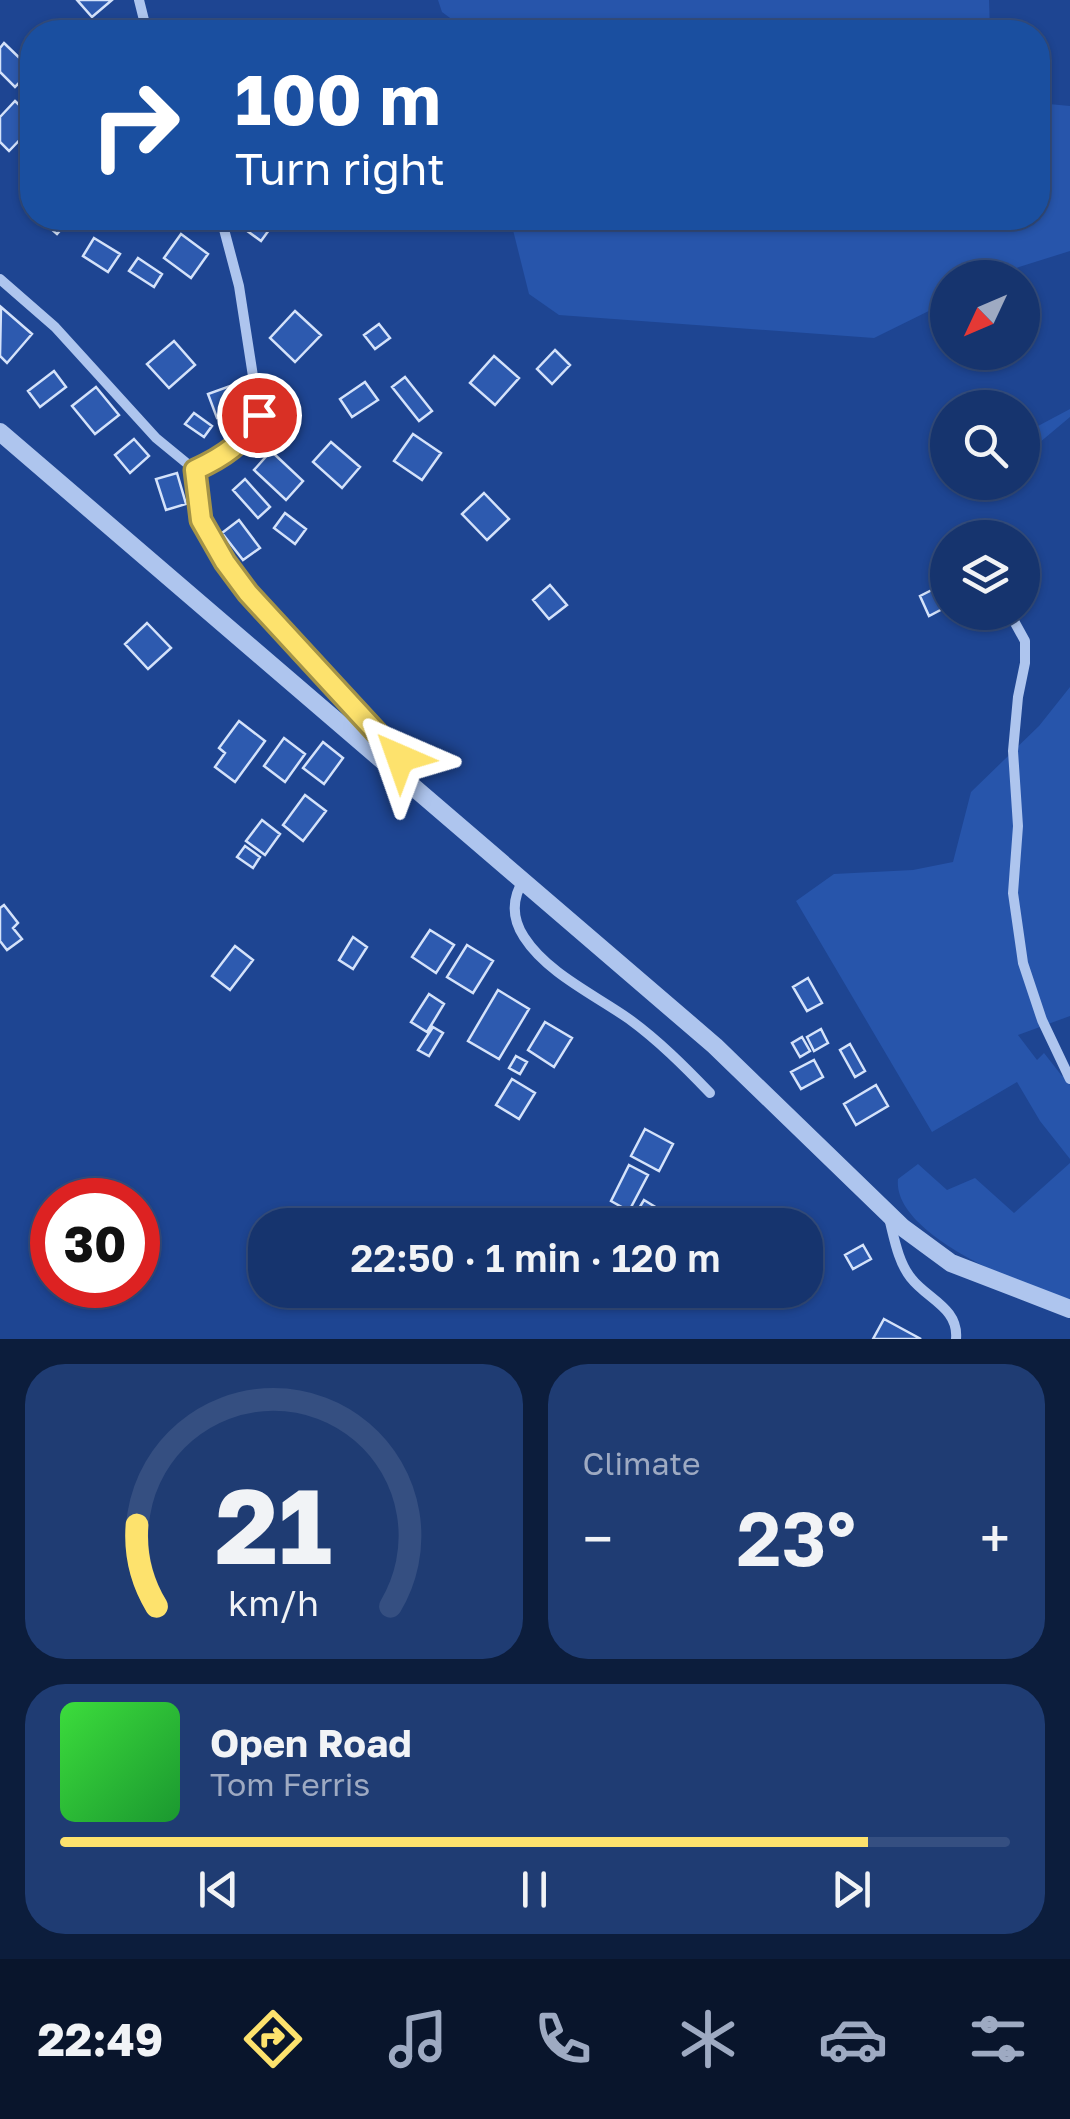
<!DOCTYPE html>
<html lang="en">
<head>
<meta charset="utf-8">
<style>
	:root { --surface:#16346e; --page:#1f3c73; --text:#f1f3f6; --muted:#9eaac2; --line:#354f81; --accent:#fde26d }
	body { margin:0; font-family:"Golos Text",sans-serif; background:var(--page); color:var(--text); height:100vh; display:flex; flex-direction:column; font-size:38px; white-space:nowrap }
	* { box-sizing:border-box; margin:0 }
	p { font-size:32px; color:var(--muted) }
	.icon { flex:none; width:55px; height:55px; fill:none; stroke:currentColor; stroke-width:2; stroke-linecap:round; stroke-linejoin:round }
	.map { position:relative; height:1339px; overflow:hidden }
	.panel { display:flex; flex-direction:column; gap:25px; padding:25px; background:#0c1d3c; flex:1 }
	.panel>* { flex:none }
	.guide { position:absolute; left:20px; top:20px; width:1030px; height:210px; border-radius:40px; box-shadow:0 2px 8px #0004,0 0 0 2px var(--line); background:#1a4fa0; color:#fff; overflow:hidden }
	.needle { width:65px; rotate:226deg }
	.fabs { position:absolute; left:930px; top:260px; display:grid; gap:20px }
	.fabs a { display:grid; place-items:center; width:110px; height:110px; border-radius:50%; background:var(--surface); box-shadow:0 2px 8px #0004,0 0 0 2px var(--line); font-size:50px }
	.speed { position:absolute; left:30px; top:1178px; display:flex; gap:20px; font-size:50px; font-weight:700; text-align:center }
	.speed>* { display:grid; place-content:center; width:130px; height:130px; border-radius:50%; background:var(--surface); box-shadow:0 2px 8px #0004,0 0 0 2px var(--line); line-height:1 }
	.speed .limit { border:15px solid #d22; background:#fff; color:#111 }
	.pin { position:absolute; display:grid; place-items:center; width:85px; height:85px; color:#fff; margin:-42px; border:5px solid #fff; border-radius:50%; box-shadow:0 2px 10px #0007 }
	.me { position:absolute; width:110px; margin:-55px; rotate:317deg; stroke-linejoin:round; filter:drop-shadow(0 0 8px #0008) }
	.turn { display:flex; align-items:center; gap:35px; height:210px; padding:0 50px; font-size:45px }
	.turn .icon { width:130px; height:130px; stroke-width:2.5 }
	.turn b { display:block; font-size:70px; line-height:85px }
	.big { font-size:75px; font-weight:600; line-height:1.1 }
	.panel .tile { flex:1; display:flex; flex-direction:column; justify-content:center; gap:15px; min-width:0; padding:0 35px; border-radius:40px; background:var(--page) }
	.panel .dial { align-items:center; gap:0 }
	.dial svg { height:260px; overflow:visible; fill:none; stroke:var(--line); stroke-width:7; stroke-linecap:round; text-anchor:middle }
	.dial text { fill:var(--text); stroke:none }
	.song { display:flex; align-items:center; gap:30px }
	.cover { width:120px; height:120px; border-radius:15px; background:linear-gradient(135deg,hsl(120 70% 55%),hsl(130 70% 35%)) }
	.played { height:10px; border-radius:5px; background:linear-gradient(90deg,var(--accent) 85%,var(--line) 85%) }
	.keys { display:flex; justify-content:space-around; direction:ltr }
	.heat { display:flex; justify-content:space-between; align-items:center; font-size:55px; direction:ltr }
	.panel .tiles { flex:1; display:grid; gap:25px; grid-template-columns:1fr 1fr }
	.tile:last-child { grid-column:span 2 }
	.trip { position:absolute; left:248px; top:1208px; width:575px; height:100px; border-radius:40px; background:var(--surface); box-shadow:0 2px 8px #0004,0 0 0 2px var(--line); font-weight:600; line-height:100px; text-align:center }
	.tabs { display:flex; height:160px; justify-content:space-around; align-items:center; background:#09152c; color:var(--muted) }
	.tabs .icon { width:70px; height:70px }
	.tabs .selected { color:var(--accent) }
	.tabs b { font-size:45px; color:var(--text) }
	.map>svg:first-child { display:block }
</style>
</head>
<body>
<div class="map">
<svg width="1070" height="1339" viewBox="0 0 1070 1339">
	<rect width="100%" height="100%" fill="#1e4592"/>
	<path fill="#2755ab" d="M438,0h551l1,32h-521l-27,-20z
		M1038,103l32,3v145l-51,16 -22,10 -49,1 -1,24 -73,36 -315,-23 -30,-21 -19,-76h528z
		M1070,409v8l-31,26 -16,24v-33z
		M1070,687v329l-52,19 19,25 7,-7 18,23h8v83l-30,-38 -23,-39 -85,50 -136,-231 38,-27 79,-4 40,-8 18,-70 68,-66z
		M1070,1163v136c-45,-11 -178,-64 -172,-120l20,-15 29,26 28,-12 39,35z"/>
	<path fill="#2d5aaf" stroke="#d4e2fa" stroke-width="2.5" d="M77,0h35l-20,17z
		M4,43l28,27 -17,17 -15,-15v-24z
		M15,101l17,16v10l-23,24 -9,-9v-25z
		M47,218h9l9,7 -8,9 -14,-12z
		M244,218h31l2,1 -16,22 -22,-16z
		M181,234l27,20 -17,24 -27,-20z
		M94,238l26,16 -12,18 -25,-16z
		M138,258l24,16 -8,13 -25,-16z
		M1,307l31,27 -25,29 -7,-7z
		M295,311l26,24 -26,27 -25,-24z
		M379,324l11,14 -15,11 -11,-14z
		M174,341l21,24 -26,23 -22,-24z
		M555,350l15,15 -18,19 -15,-15z
		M494,356l25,22 -24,27 -25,-22z
		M54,371l12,16 -26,20 -12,-16z
		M405,377l27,34 -13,10 -27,-34z
		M365,382l13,18 -26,17 -12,-18z
		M230,386l9,24 -22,8 -9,-24z
		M96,387l23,28 -24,19 -23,-28z
		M194,413l18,13 -8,11 -19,-13z
		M413,434l28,19 -19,27 -28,-19z
		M134,439l15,17 -19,17 -15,-18z
		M331,442l29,25 -18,21 -29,-26z
		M271,451l32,30 -17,19 -32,-30z
		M177,473l9,31 -20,6 -10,-31z
		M245,479l25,28 -12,11 -25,-28z
		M484,493l25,26 -22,21 -25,-26z
		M285,513l21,16 -11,15 -21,-16z
		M239,520l21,28 -17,12 -21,-27z
		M550,585l17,20 -18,14 -16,-19z
		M938,587l10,19 -19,10 -9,-20z
		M147,623l24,25 -23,21 -23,-25z
		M239,721l26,20 -30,41 -20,-15 10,-14 -6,-5z
		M284,738l21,16 -20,28 -21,-16z
		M323,742l20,16 -19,26 -21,-16z
		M305,795l21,16 -23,30 -20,-16z
		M262,820l18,14 -15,21 -19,-14z
		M245,846l15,11 -7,11 -16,-11z
		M4,905l14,18 -5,5 9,11 -15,11 -7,-9v-33z
		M430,930l24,15 -18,28 -24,-16z
		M353,937l14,10 -14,22 -14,-9z
		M467,945l26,16 -20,32 -26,-16z
		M235,946l18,14 -23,30 -18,-14z
		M808,978l14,25 -15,8 -14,-24z
		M498,990l31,19 -30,50 -31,-18z
		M429,994l15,10 -17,28 -16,-10z
		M545,1022l27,16 -18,29 -26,-17z
		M433,1027l10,6 -14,23 -11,-6z
		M821,1029l7,14 -14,8 -7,-14z
		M802,1037l8,14 -10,6 -8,-14z
		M850,1044l15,27 -10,6 -15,-27z
		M516,1056l11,6 -7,12 -11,-6z
		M814,1060l9,17 -22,12 -10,-17z
		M512,1079l23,14 -16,26 -23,-14z
		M876,1085l12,21 -32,19 -12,-21z
		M645,1129l28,15 -14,27 -28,-15z
		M629,1165l19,10 -19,36 -18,-10z
		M644,1200l26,16 -6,9h-35z
		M863,1245l8,14 -18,10 -8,-14z
		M884,1319l37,20h-48z"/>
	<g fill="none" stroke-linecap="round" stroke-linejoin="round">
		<path stroke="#aec5ee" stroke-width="10" d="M139,0l8,32
			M0,279l55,48 101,111 39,32 6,50 24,43 24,30 151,165 2,18
			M195,470c28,-12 50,-27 64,-55l-20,-129 -18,-68
			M1009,612l16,29v22l-7,34 -5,54 5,75 -5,67 10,70 19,57 28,59
			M524,879c-12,19 -13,38 0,58 23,36 71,58 105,82 30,22 55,47 81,74
			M889,1218c5,19 9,44 22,60 16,21 48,30 45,61"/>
		<path stroke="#aec5ee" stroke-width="18" d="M0,432l715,614 187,181 49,36 119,46"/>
	</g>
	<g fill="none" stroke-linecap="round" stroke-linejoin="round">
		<defs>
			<path id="route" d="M259,415c-14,28 -36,42 -64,55l6,50 24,42 23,31 152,165"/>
		</defs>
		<use href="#route" stroke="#a49347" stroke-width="25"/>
		<use href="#route" stroke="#fde26d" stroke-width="18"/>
	</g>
</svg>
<div class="fabs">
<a><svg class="needle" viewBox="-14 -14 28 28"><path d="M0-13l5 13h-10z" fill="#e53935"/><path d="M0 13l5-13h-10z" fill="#9eaac2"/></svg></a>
<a><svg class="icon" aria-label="search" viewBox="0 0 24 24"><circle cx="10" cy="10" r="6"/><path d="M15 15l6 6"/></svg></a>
<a><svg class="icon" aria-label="layers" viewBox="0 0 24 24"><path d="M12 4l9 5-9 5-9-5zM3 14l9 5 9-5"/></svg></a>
</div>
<div class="speed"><div class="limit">30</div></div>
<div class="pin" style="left:259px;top:415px;background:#d93025"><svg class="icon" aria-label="arrive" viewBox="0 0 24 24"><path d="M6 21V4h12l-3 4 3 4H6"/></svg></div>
<svg class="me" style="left:400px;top:758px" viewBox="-20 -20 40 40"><path d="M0-17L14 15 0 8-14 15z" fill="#fde26d" stroke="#fff" stroke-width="4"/></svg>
<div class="trip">22:50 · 1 min · 120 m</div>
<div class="guide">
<div class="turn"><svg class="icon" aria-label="right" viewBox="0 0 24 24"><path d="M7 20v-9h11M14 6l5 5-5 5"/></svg><div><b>100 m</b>Turn right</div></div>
</div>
</div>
<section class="panel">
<div class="tiles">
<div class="tile dial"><svg viewBox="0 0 100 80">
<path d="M14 69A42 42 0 1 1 86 69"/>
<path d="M14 69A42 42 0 0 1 8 44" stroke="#fde26d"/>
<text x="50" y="56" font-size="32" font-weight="700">21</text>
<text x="50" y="72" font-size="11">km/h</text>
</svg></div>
<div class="tile"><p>Climate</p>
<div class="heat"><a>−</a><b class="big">23°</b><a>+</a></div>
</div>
<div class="tile">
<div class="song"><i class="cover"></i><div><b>Open Road</b><p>Tom Ferris</p></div></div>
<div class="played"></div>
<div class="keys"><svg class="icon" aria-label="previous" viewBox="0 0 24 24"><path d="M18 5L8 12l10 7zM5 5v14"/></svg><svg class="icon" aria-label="pause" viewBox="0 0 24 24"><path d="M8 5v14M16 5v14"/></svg><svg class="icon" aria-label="next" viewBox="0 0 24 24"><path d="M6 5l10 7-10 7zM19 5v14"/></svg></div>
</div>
</div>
</section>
<nav class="tabs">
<b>22:49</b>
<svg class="icon selected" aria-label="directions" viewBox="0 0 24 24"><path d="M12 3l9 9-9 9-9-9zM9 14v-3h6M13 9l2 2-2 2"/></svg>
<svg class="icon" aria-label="music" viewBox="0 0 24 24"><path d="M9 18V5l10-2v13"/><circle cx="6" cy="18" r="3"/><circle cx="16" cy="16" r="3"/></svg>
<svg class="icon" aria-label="phone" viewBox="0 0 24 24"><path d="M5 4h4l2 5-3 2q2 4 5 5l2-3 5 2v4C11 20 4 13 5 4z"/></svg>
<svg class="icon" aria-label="climate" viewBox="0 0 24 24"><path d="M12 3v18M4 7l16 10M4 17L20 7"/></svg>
<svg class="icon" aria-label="car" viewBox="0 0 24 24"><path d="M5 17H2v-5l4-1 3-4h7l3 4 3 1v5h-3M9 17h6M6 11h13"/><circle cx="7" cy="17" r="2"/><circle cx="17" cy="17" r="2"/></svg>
<svg class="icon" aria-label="filters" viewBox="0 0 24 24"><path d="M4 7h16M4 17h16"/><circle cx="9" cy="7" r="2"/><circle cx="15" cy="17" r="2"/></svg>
</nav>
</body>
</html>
